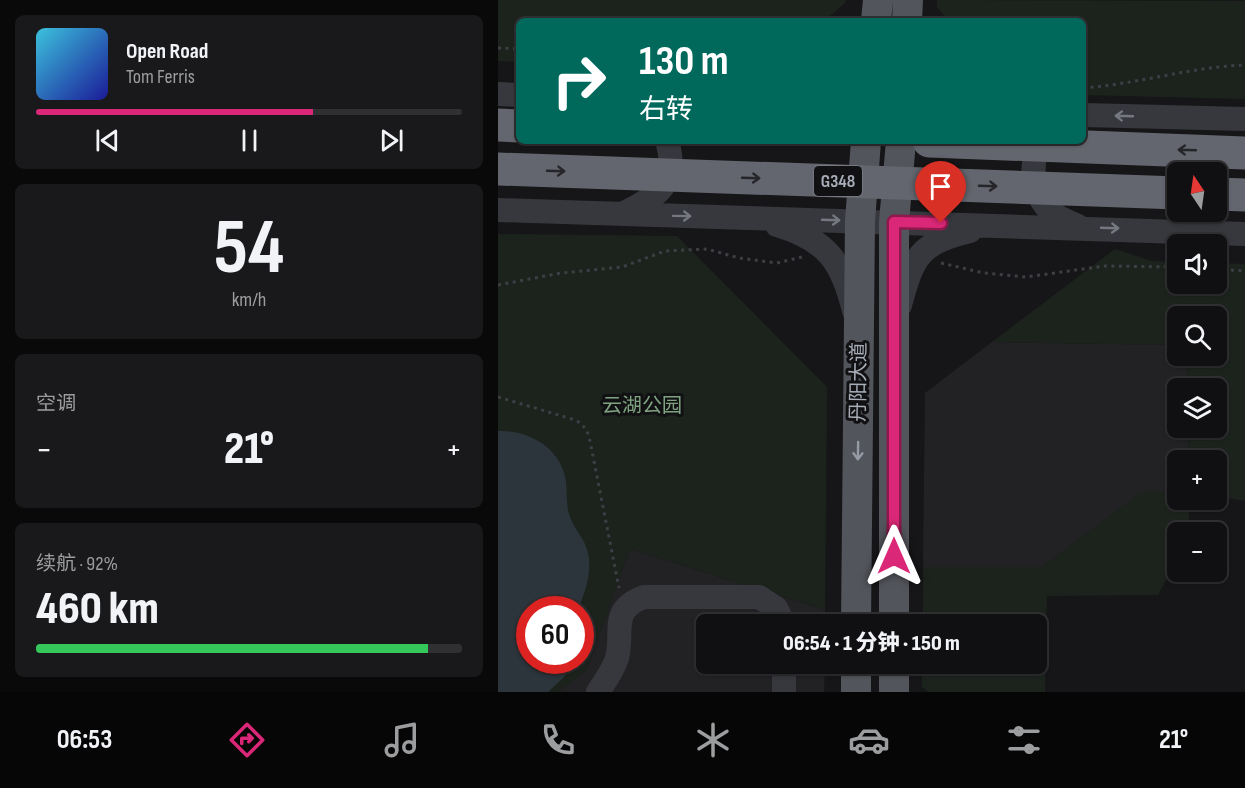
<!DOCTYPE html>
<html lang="zh">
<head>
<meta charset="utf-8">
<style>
	:root { --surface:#101012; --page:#19191b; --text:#f1f3f6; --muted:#9c9d9f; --line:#303032; --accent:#db2777 }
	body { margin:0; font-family:"Sofia Sans Condensed","Noto Sans SC",sans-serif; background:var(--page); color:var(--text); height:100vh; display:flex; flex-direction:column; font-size:22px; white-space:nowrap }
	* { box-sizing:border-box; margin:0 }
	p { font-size:20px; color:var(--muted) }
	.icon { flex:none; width:33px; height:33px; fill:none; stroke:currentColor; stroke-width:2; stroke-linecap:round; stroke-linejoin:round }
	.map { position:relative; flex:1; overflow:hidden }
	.side { display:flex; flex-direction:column; gap:15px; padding:15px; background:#09090a; width:498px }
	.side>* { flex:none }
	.hud { position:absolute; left:18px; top:18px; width:570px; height:126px; border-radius:9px; box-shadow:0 2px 4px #0004,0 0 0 2px var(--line); background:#00695c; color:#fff; overflow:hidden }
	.needle { width:39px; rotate:347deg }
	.tools { position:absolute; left:669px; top:162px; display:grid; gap:12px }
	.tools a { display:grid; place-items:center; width:60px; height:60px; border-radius:9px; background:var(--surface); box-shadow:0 2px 4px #0004,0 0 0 2px var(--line); font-size:30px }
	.speed { position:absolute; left:18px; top:596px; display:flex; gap:12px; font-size:30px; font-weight:700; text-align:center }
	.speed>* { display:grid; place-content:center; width:78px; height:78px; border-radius:50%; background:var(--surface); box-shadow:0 2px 4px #0004,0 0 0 2px var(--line); line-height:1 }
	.speed .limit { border:9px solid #d22; background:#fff; color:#111 }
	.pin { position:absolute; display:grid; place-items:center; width:51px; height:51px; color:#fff; margin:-62px -26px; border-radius:50% 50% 50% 0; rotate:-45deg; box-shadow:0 0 6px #0007 }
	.pin .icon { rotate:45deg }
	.me { position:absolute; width:66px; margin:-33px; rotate:0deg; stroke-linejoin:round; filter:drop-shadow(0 0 4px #0008) }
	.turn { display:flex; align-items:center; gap:21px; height:126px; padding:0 24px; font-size:27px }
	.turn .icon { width:78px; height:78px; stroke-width:2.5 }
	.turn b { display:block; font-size:42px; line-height:51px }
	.big { font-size:45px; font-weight:800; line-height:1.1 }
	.side .tile { flex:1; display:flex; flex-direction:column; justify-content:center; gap:9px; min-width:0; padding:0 21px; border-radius:9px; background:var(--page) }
	.side .dial { align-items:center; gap:0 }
	.dial b { font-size:78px; line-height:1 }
	.song { display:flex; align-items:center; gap:18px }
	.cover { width:72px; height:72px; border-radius:9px; background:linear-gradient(135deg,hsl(190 70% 55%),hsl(240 70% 35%)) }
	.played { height:6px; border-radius:3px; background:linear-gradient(90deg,var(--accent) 65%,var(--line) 65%) }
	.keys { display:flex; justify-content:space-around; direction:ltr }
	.heat { display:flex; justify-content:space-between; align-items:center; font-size:33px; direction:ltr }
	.charge { height:9px; border-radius:4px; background:linear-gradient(90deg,#34c759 92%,var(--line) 0) }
	.trip { position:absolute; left:198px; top:614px; width:351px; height:60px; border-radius:9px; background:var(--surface); box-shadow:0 2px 4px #0004,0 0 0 2px var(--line); font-weight:800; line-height:60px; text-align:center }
	.menu { display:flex; height:96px; justify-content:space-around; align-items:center; background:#060607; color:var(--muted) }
	.menu .icon { width:42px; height:42px }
	.menu .selected { color:var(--accent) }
	.menu b { font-size:27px; color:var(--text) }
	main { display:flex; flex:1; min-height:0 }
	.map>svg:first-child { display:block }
</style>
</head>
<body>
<main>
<section class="side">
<div class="tile">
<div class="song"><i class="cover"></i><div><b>Open Road</b><p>Tom Ferris</p></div></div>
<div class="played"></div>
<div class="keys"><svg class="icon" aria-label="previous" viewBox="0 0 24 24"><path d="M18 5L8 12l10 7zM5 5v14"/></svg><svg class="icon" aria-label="pause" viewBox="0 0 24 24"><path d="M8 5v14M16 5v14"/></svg><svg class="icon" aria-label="next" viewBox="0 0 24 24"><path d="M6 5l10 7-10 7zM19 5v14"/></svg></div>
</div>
<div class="tile dial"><b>54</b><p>km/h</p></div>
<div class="tile"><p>空调</p>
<div class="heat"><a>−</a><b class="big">21°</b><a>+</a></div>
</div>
<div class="tile"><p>续航 · 92%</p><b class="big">460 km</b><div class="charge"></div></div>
</section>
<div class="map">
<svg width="747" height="692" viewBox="0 0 747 692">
	<rect width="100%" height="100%" fill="#161618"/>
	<path fill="#222225" d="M494,342l185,3 1,11h9l1,32h-10v40h10l1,32h-11l-1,31 -36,2 -99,74h-119l2,-174z
		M132,549l195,61v14h-119v39h119l-1,29h-267l29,-21z"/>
	<path fill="#1c231d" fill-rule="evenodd" d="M0,0h348l-1,3 -21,18h-305v41l-21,-1z
		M439,0l308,1v98l-162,-4v-74h-134l-12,-14z
		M0,234l179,2 150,151 -2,223 -195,-61 -44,122 -29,21h-59zM32,609h50v51h-50z
		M617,249l37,12 25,1 1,22h38l1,-21 28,1v237l-28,-5 -1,-36h-27l-1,-32h28v-40h-28l-1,-32h29v-40h-38l-1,29 -185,-3z
		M679,491l1,9h11v32h-11l-1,27 -19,36 -111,1 -2,96h-117l-6,-5v-24h114v-39h-113v-57h119l99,-75z"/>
	<path fill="#2c353c" d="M0,431c31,-1 63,17 68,50 1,11 0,22 3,33 3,10 10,19 15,28 11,22 3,46 -6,67h-48v51h42l-8,17 -16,15h-50z"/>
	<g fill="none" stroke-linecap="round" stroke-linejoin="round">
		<path stroke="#3d3f44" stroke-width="3" stroke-dasharray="3 4.5" stroke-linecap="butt" d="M0,48l21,1
			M585,88c55,-4 107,-21 162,-23
			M443,263l43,10 42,4 79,-11 73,1
			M718,269l29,2
			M0,285l63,-12 61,-6 43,-16 42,-2 32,9 38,5 25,-6
			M0,397l74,22c9,3 13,8 17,17l30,152"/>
		<path stroke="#37383d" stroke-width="24" d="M0,94l21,1
			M585,115l162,4
			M544,141c-15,24 -10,58 15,75 6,4 14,7 21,10
			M0,210l747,24
			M124,214c34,-16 58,-31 45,-73
			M279,225c50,15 65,36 77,86
			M402,305c13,-48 19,-62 70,-74
			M100,692c7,-11 15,-21 19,-34 7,-27 -8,-48 27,-61h115l17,11 8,16
			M286,692v-29"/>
		<path stroke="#53555c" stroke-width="30" d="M378,21l2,-21
			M409,21l1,-21
			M358,624l4,-403 6,-80
			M396,624v-402l7,-81
			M358,692v-29
			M396,692v-29"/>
		<path stroke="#63666e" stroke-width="33" d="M0,125l21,1
			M718,194l29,1"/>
		<path stroke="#63666e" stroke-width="33" d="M431,141l316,12
			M0,169l680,24"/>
	</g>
	<defs><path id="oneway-shaft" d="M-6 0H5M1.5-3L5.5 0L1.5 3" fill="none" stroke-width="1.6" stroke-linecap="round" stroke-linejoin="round" transform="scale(1.5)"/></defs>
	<g stroke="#757881">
		<use href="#oneway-shaft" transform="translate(626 116) rotate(-178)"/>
		<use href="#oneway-shaft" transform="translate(184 216) rotate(1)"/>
		<use href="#oneway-shaft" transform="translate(333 220) rotate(2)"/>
		<use href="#oneway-shaft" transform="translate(612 228) rotate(2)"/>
	</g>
	<g stroke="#26262a">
		<use href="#oneway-shaft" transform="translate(689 150) rotate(-178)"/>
		<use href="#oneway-shaft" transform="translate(58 171) rotate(2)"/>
		<use href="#oneway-shaft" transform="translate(253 178) rotate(2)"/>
		<use href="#oneway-shaft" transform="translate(490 186) rotate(2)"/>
	</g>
	<use stroke="#979ba6" href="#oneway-shaft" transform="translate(360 451) rotate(91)"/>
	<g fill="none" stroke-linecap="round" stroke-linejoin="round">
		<defs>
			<path id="route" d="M396,556v-334l47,1"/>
		</defs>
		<use href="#route" stroke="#8e194d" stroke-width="15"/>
		<use href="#route" stroke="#db2777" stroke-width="10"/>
	</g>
	<g text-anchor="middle" stroke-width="6" stroke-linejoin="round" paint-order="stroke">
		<rect fill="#111113" stroke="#7b7e86" stroke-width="1.5" x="316" y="166" width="48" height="30" rx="4.5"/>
		<g font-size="18" font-weight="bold" fill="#a8adb8">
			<text x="340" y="187">G348</text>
		</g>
		<g font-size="20" fill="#a8adb8" stroke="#111113">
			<text transform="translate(360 382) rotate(-89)" y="7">丹阳大道</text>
		</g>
		<g font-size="20" fill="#7fa381" stroke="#111113">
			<text x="144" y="412">云湖公园</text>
		</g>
	</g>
</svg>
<div class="tools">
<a><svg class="needle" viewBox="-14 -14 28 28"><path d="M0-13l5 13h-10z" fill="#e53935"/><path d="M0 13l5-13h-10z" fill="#9c9d9f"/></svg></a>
<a><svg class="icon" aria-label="sound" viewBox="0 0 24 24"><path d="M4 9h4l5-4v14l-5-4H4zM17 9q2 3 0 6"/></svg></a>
<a><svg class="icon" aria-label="search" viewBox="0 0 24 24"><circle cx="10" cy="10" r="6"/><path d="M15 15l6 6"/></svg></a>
<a><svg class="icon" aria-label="layers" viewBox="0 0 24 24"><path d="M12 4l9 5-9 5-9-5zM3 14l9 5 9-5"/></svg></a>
<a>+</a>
<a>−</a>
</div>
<div class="speed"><div class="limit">60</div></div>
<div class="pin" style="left:443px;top:223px;background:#d93025"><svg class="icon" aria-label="arrive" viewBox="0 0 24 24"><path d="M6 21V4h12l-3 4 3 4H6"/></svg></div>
<svg class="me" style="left:396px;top:556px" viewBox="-20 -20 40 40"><path d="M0-17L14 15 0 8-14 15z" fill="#db2777" stroke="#fff" stroke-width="4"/></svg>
<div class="trip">06:54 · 1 分钟 · 150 m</div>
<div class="hud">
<div class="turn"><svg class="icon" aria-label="right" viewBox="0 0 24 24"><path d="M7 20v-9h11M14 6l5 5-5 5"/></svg><div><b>130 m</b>右转</div></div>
</div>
</div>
</main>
<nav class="menu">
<b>06:53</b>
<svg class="icon selected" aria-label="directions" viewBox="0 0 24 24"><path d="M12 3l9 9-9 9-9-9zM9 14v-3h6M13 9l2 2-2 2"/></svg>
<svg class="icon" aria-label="music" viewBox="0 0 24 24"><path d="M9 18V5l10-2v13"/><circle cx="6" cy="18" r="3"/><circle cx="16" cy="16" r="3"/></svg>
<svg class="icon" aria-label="phone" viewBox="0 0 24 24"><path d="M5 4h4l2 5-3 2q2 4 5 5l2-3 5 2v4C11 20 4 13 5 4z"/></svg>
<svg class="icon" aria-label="climate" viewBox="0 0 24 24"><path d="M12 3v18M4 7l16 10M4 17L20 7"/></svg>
<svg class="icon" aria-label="car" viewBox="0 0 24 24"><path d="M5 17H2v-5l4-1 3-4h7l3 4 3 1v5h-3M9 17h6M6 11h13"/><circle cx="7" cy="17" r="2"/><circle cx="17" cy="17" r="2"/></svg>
<svg class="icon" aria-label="filters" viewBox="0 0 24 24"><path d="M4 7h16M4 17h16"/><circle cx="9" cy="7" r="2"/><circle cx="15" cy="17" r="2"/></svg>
<b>21°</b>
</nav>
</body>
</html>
